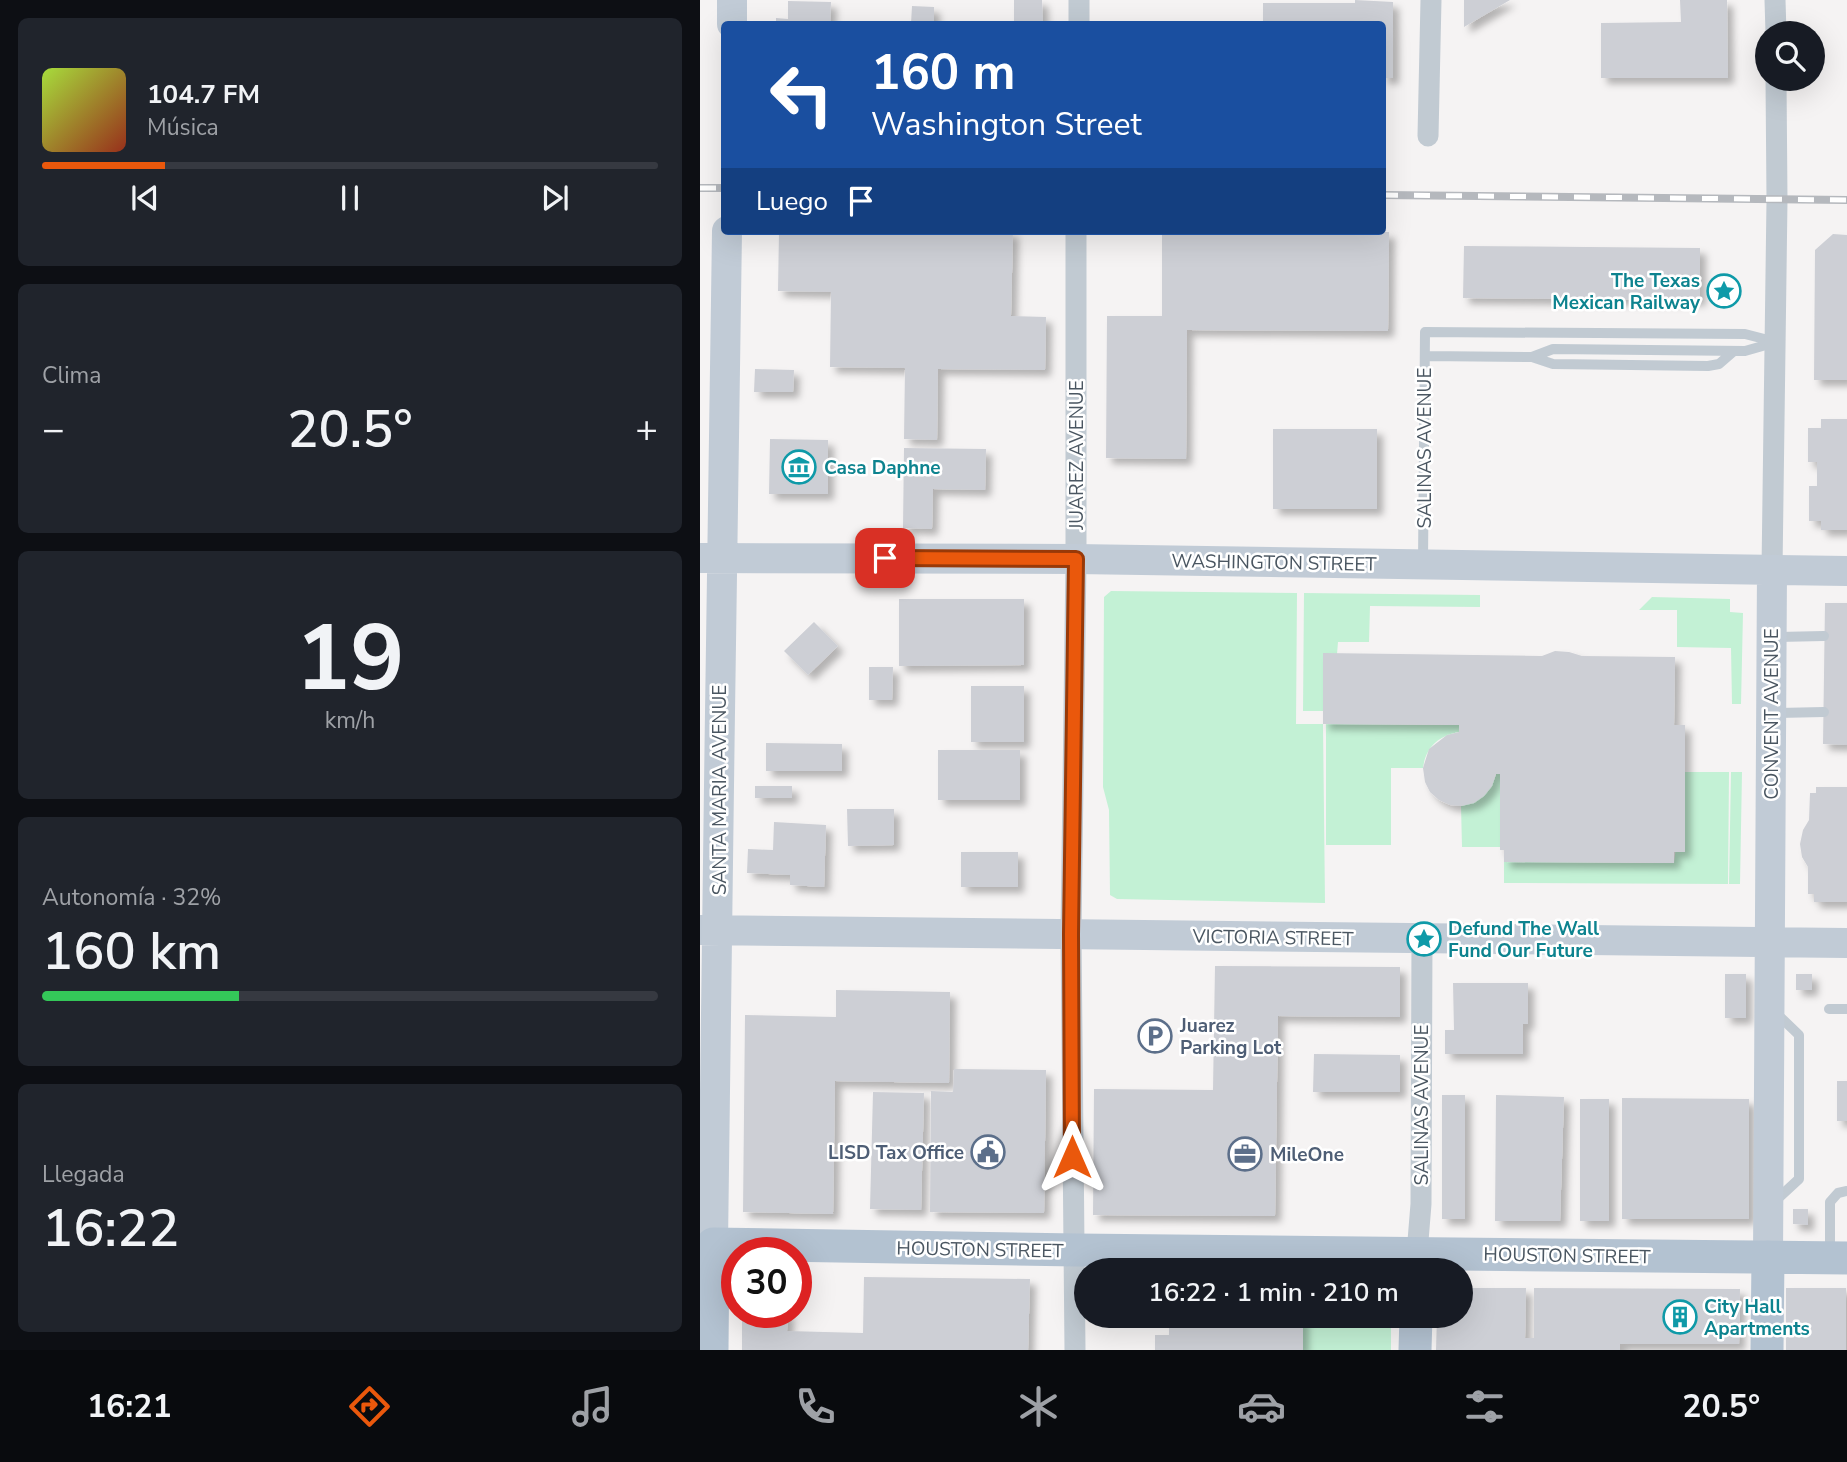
<!DOCTYPE html>
<html lang="es">
<head>
<meta charset="utf-8">
<style>
	:root { --surface:#171b24; --page:#20242c; --text:#f1f3f6; --muted:#9ea1a6; --line:#363941; --accent:#ea580c }
	body { margin:0; font-family:"Nunito Sans",sans-serif; background:var(--page); color:var(--text); height:100vh; display:flex; flex-direction:column; font-size:26px; white-space:nowrap }
	* { box-sizing:border-box; margin:0 }
	p { font-size:23px; color:var(--muted) }
	.icon { flex:none; width:38px; height:38px; fill:none; stroke:currentColor; stroke-width:2; stroke-linecap:round; stroke-linejoin:round }
	.map { position:relative; flex:1; overflow:hidden }
	.panel { display:flex; flex-direction:column; gap:18px; padding:18px; background:#0d0f14; width:700px }
	.panel>* { flex:none }
	.guide { position:absolute; left:21px; top:21px; width:665px; height:214px; border-radius:7px; box-shadow:0 7px 28px #0002; background:#1a4fa0; color:#fff; overflow:hidden }
	.fabs { position:absolute; left:1055px; top:21px; display:grid; gap:14px }
	.fabs a { display:grid; place-items:center; width:70px; height:70px; border-radius:50%; background:var(--surface); box-shadow:0 7px 28px #0002; font-size:35px }
	.speed { position:absolute; left:21px; top:1237px; display:flex; gap:14px; font-size:35px; font-weight:700; text-align:center }
	.speed>* { display:grid; place-content:center; width:91px; height:91px; border-radius:50%; background:var(--surface); box-shadow:0 7px 28px #0002; line-height:1 }
	.speed .limit { border:10px solid #d22; background:#fff; color:#111 }
	.pin { position:absolute; display:grid; place-items:center; width:60px; height:60px; color:#fff; margin:-30px; border-radius:14px; box-shadow:0 4px 10px #0006 }
	.me { position:absolute; width:77px; margin:-38px; rotate:0deg; stroke-linejoin:round; filter:drop-shadow(0 0 5px #0008) }
	.turn { display:flex; align-items:center; gap:24px; height:147px; padding:0 35px; font-size:32px }
	.turn .icon { width:91px; height:91px; stroke-width:2.5 }
	.turn b { display:block; font-size:49px; line-height:60px }
	.then { display:flex; align-items:center; height:66px; padding:0 35px; background:#0003; gap:14px; font-size:26px }
	.big { font-size:52px; font-weight:600; line-height:1.1 }
	.panel .tile { flex:1; display:flex; flex-direction:column; justify-content:center; gap:10px; min-width:0; padding:0 24px; border-radius:10px; background:var(--page) }
	.panel .dial { align-items:center; gap:0 }
	.dial b { font-size:91px; line-height:1 }
	.song { display:flex; align-items:center; gap:21px }
	.cover { width:84px; height:84px; border-radius:10px; background:linear-gradient(135deg,hsl(80 70% 55%),hsl(10 70% 35%)) }
	.played { height:7px; border-radius:4px; background:linear-gradient(90deg,var(--accent) 20%,var(--line) 20%) }
	.keys { display:flex; justify-content:space-around; direction:ltr }
	.heat { display:flex; justify-content:space-between; align-items:center; font-size:38px; direction:ltr }
	.charge { height:10px; border-radius:5px; background:linear-gradient(90deg,#34c759 32%,var(--line) 0) }
	.trip { position:absolute; left:374px; top:1258px; width:399px; height:70px; border-radius:35px; background:var(--surface); box-shadow:0 7px 28px #0002; font-weight:600; line-height:70px; text-align:center }
	.tabs { display:flex; height:112px; justify-content:space-around; align-items:center; background:#090b0e; color:var(--muted) }
	.tabs .icon { width:49px; height:49px }
	.tabs .active { color:var(--accent) }
	.tabs b { font-size:32px; color:var(--text) }
	main { display:flex; flex:1; min-height:0 }
	.map>svg:first-child { display:block }
</style>
</head>
<body>
<main>
<section class="panel">
<div class="tile">
<div class="song"><i class="cover"></i><div><b>104.7 FM</b><p>Música</p></div></div>
<div class="played"></div>
<div class="keys"><svg class="icon" aria-label="previous" viewBox="0 0 24 24"><path d="M18 5L8 12l10 7zM5 5v14"/></svg><svg class="icon" aria-label="pause" viewBox="0 0 24 24"><path d="M8 5v14M16 5v14"/></svg><svg class="icon" aria-label="next" viewBox="0 0 24 24"><path d="M6 5l10 7-10 7zM19 5v14"/></svg></div>
</div>
<div class="tile"><p>Clima</p>
<div class="heat"><a>−</a><b class="big">20.5°</b><a>+</a></div>
</div>
<div class="tile dial"><b>19</b><p>km/h</p></div>
<div class="tile"><p>Autonomía · 32%</p><b class="big">160 km</b><div class="charge"></div></div>
<div class="tile"><p>Llegada</p><b class="big">16:22</b></div>
</section>
<div class="map">
<svg width="1147" height="1350" viewBox="0 0 1147 1350">
	<defs>
		<filter id="shadow"><feDropShadow dx="6" dy="6" stdDeviation="3.5" flood-color="#0004"/></filter>
	</defs>
	<rect width="100%" height="100%" fill="#f5f3f3"/>
	<path fill="#c3f1d5" d="M411,591l186,2 -1,131h27l2,179 -208,-4 -7,-4 -1,-85 -6,-23 1,-190z
		M604,593l176,2v12l-110,-1 -1,36h-31l-1,12 -14,57h-20z
		M952,597l78,2v13l13,1 -2,91h-9l-1,-56 -54,-1v-37h-38z
		M626,724l133,1v7c-20,4 -33,14 -36,36h-32v77h-65z
		M985,772h44l-1,112 -224,-1v-21l170,1z
		M1031,772h11l-2,112h-11z
		M796,774h4v73h-38l-1,-41c20,-5 28,-13 35,-32z
		M603,1316h88v34h-88z"/>
	<path fill="#cdcfd5" filter="url(#shadow)" d="M314,0h28l1,24h-29z
		M655,0l38,2v76h-11v-54h-119v-21h92z
		M764,0h46l-46,27z
		M980,0h47l1,78h-127v-55l80,-1z
		M88,1l43,1 -1,22h-54v-6l12,1z
		M212,6l22,1v17h-23z
		M79,231h234l-2,85 35,1 -1,53 -107,-1 -1,71 -33,-1 1,-71 -75,-1 1,-75 -53,-1z
		M462,231l227,1 -1,99 -201,-1 -1,129 -80,-1 1,-142h55z
		M1133,234l14,1v145h-33l1,-130z
		M764,246l236,2v52l-237,-2z
		M55,369l39,1 -1,22h-39z
		M1121,419h26v111h-26v-9h-12v-35h8v-24h-9v-34h13z
		M573,429h104v80h-104z
		M70,439l58,1v54h-59z
		M204,448l82,1 -1,41 -52,-1 -1,40 -29,-1z
		M199,599h125v66l-125,1z
		M1125,603h22v142l-24,-1z
		M114,622l24,24 -30,29 -24,-24z
		M855,651l14,1 13,4 93,1 -1,68h11v127h-11v11l-170,-1v-12h-4v-76h-4l-4,12 -8,10 -10,7 -13,3 -11,-1 -11,-5 -9,-8 -5,-10 -2,-14 6,-19 18,-14 12,-3v-7l-136,-1v-71l219,3z
		M169,667h24l-1,33h-23z
		M271,686h53v56h-53z
		M66,743l76,1v27h-76z
		M238,750h82v50h-82z
		M55,786h37v12h-37z
		M1116,787h31v115h-33v-8h-6v-27l-6,-10 -2,-13 3,-14 6,-10 1,-27h6z
		M147,809h47v36l-46,1z
		M74,822l52,3 -2,62 -34,-2v-10l-43,-2 1,-24 25,1z
		M261,852h57v35h-57z
		M515,966l185,1v50l-122,-1 -3,200 -182,-1 1,-126 119,1z
		M1025,974h21v44h-21z
		M1096,974h16v16h-16z
		M753,983h75v41h-5v30h-78v-24h9z
		M136,990l114,2 -1,91 -114,-2 -2,133 -90,-2 2,-197 91,2z
		M614,1054l86,1v37h-87z
		M254,1069l92,1 -2,143 -114,-1 1,-121 22,1z
		M1137,1081h10v40h-10z
		M173,1092l51,1 -3,117 -51,-1z
		M742,1095h23v124h-23z
		M796,1095l68,2 -4,124h-65z
		M922,1098l127,1v120h-127z
		M880,1099h29v122h-29z
		M1093,1209h15v16l-15,-1z
		M164,1277l166,2 -2,71h-286v-38h46l-1,19 76,2z
		M761,1288h65l-1,50h9v-50l206,1 -1,55h-119v6h-184l1,-34h24z
		M1086,1288h60v62h-60z
		M469,1316h134v34h-148v-15h14z"/>
	<g fill="none" stroke-linecap="round" stroke-linejoin="round">
		<path stroke="#c1cad2" stroke-width="10" d="M725,356l107,1 21,-8 192,2 28,-8
			M832,357l21,7 155,2 11,-2 15,-13
			M723,562l2,-230 320,2 31,8
			M1074,637l50,-1
			M1074,713l50,-1
			M1129,1009h18
			M1073,1203l26,-24v-144l-23,-22
			M1130,1255v-53l8,-9 9,-2"/>
		<path stroke="#c1cad2" stroke-width="21" d="M1075,0l1,33
			M379,24v-24
			M728,136l3,-136
			M1072,570l5,-370 -1,-121
			M717,1253l4,-49 1,-266
			M375,1350l-4,-416 5,-375v-328"/>
		<path stroke="#c1cbd6" stroke-width="30" d="M32,24v-24
			M0,558l376,1 771,12
			M0,930l1147,13
			M13,1244c6,-338 7,-675 14,-1013
			M1068,1257l4,-687"/>
		<path stroke="#b3c2d1" stroke-width="33" d="M12,1350l1,-106 363,6 771,8
			M715,1350l1,-34
			M1067,1350l1,-93"/>
		<defs>
			<path id="rail" d="M0,188h24
				M682,195l465,5"/>
		</defs>
		<use href="#rail" stroke="#b5b8bd" stroke-width="8"/>
		<use href="#rail" stroke="#fff" stroke-width="5" stroke-dasharray="16" stroke-linecap="butt"/>
	</g>
	<g fill="none" stroke-linecap="round" stroke-linejoin="round">
		<defs>
			<path id="route" d="M185,558l191,1 -5,375 1,223"/>
		</defs>
		<use href="#route" stroke="#983908" stroke-width="18"/>
		<use href="#route" stroke="#ea580c" stroke-width="12"/>
	</g>
	<defs>
		<symbol id="sight-ring" viewBox="-11 -11 22 22"><circle r="9.5" fill="#fff" stroke="#0f9aa8" stroke-width="1.5"/><path d="M0-6L1.8-2.2L6-1.7L2.9 1.2L3.7 5.4L0 3.3L-3.7 5.4L-2.9 1.2L-6-1.7L-1.8-2.2Z" fill="#0f9aa8"/></symbol>
		<symbol id="museum-ring" viewBox="-11 -11 22 22"><circle r="9.5" fill="#fff" stroke="#0f9aa8" stroke-width="1.5"/><path d="M0-6L6-3V-2H-6V-3ZM-5-1h2V3h-2ZM-1-1h2V3h-2ZM3-1h2V3H3ZM-6 4H6V6H-6Z" fill="#0f9aa8"/></symbol>
		<symbol id="parking-ring" viewBox="-11 -11 22 22"><circle r="9.5" fill="#fff" stroke="#5c6f8a" stroke-width="1.5"/><path d="M-3.5-5.5H1a3.5 3.5 0 0 1 0 7H-1V5.5H-3.5ZM-1-3.4V-.6H.8a1.4 1.4 0 0 0 0-2.8Z" fill="#5c6f8a"/></symbol>
		<symbol id="civic-ring" viewBox="-11 -11 22 22"><circle r="9.5" fill="#fff" stroke="#5c6f8a" stroke-width="1.5"/><path d="M-.6-6.5H3V-4.5H.6V-3L4-1V1h2V6H-6V1h2V-1L-.6-3ZM-1.2 2.5V6h2.4V2.5Z" fill="#5c6f8a"/></symbol>
		<symbol id="office-ring" viewBox="-11 -11 22 22"><circle r="9.5" fill="#fff" stroke="#5c6f8a" stroke-width="1.5"/><path d="M-6-3h4V-5.5h4V-3h4V5H-6ZM-1-4.5V-3h2v-1.5ZM-6 0V1H6V0Z" fill="#5c6f8a"/></symbol>
		<symbol id="building-ring" viewBox="-11 -11 22 22"><circle r="9.5" fill="#fff" stroke="#0f9aa8" stroke-width="1.5"/><path d="M-4-6H4V6H1V3H-1V6H-4ZM-2.5-4.3h1.7v1.8h-1.7ZM.8-4.3h1.7v1.8H.8ZM-2.5-1h1.7V.8h-1.7ZM.8-1h1.7V.8H.8Z" fill="#0f9aa8"/></symbol>
	</defs>
	<g fill-rule="evenodd">
		<use href="#sight-ring" x="1005" y="272" width="38" height="38"/>
		<use href="#museum-ring" x="80" y="448" width="38" height="38"/>
		<use href="#sight-ring" x="705" y="920" width="38" height="38"/>
		<use href="#parking-ring" x="436" y="1017" width="38" height="38"/>
		<use href="#civic-ring" x="269" y="1133" width="38" height="38"/>
		<use href="#office-ring" x="526" y="1135" width="38" height="38"/>
		<use href="#building-ring" x="961" y="1298" width="38" height="38"/>
	</g>
	<g text-anchor="middle" stroke-width="5" stroke-linejoin="round" paint-order="stroke">
		<g font-size="19" font-weight="bold" fill="#0d838f" stroke="#fff" text-anchor="start">
			<text x="1000" y="287" text-anchor="end">The Texas<tspan x="1000" dy="22">Mexican Railway</tspan></text>
			<text x="124" y="474">Casa Daphne</text>
			<text x="748" y="935">Defund The Wall<tspan x="748" dy="22">Fund Our Future</tspan></text>
			<text x="1004" y="1313">City Hall<tspan x="1004" dy="22">Apartments</tspan></text>
		</g>
		<g font-size="19" fill="#4a5661" stroke="#fff">
			<text transform="translate(724 448) rotate(-90)" y="7">SALINAS AVENUE</text>
			<text transform="translate(376 455) rotate(-90)" y="7">JUAREZ AVENUE</text>
			<text transform="translate(574 562) rotate(1)" y="7">WASHINGTON STREET</text>
			<text transform="translate(1071 714) rotate(-90)" y="7">CONVENT AVENUE</text>
			<text transform="translate(19 790) rotate(-90)" y="7">SANTA MARIA AVENUE</text>
			<text transform="translate(573 937) rotate(1)" y="7">VICTORIA STREET</text>
			<text transform="translate(721 1105) rotate(-90)" y="7">SALINAS AVENUE</text>
			<text transform="translate(280 1249) rotate(1)" y="7">HOUSTON STREET</text>
			<text transform="translate(867 1255) rotate(1)" y="7">HOUSTON STREET</text>
		</g>
		<g font-size="19" font-weight="bold" fill="#4e5e75" stroke="#fff" text-anchor="start">
			<text x="480" y="1032">Juarez<tspan x="480" dy="22">Parking Lot</tspan></text>
			<text x="264" y="1159" text-anchor="end">LISD Tax Office</text>
			<text x="570" y="1161">MileOne</text>
		</g>
	</g>
</svg>
<div class="fabs">
<a><svg class="icon" aria-label="search" viewBox="0 0 24 24"><circle cx="10" cy="10" r="6"/><path d="M15 15l6 6"/></svg></a>
</div>
<div class="speed"><div class="limit">30</div></div>
<div class="pin" style="left:185px;top:558px;background:#d93025"><svg class="icon" aria-label="arrive" viewBox="0 0 24 24"><path d="M6 21V4h12l-3 4 3 4H6"/></svg></div>
<svg class="me" style="left:372px;top:1157px" viewBox="-20 -20 40 40"><path d="M0-17L14 15 0 8-14 15z" fill="#ea580c" stroke="#fff" stroke-width="4"/></svg>
<div class="trip">16:22 · 1 min · 210 m</div>
<div class="guide">
<div class="turn"><svg class="icon" aria-label="left" viewBox="0 0 24 24"><path d="M17 20v-9H6M10 6l-5 5 5 5"/></svg><div><b>160 m</b>Washington Street</div></div>
<div class="then">Luego<svg class="icon" aria-label="arrive" viewBox="0 0 24 24"><path d="M6 21V4h12l-3 4 3 4H6"/></svg></div>
</div>
</div>
</main>
<nav class="tabs">
<b>16:21</b>
<svg class="icon active" aria-label="directions" viewBox="0 0 24 24"><path d="M12 3l9 9-9 9-9-9zM9 14v-3h6M13 9l2 2-2 2"/></svg>
<svg class="icon" aria-label="music" viewBox="0 0 24 24"><path d="M9 18V5l10-2v13"/><circle cx="6" cy="18" r="3"/><circle cx="16" cy="16" r="3"/></svg>
<svg class="icon" aria-label="phone" viewBox="0 0 24 24"><path d="M5 4h4l2 5-3 2q2 4 5 5l2-3 5 2v4C11 20 4 13 5 4z"/></svg>
<svg class="icon" aria-label="climate" viewBox="0 0 24 24"><path d="M12 3v18M4 7l16 10M4 17L20 7"/></svg>
<svg class="icon" aria-label="car" viewBox="0 0 24 24"><path d="M5 17H2v-5l4-1 3-4h7l3 4 3 1v5h-3M9 17h6M6 11h13"/><circle cx="7" cy="17" r="2"/><circle cx="17" cy="17" r="2"/></svg>
<svg class="icon" aria-label="filters" viewBox="0 0 24 24"><path d="M4 7h16M4 17h16"/><circle cx="9" cy="7" r="2"/><circle cx="15" cy="17" r="2"/></svg>
<b>20.5°</b>
</nav>
</body>
</html>
